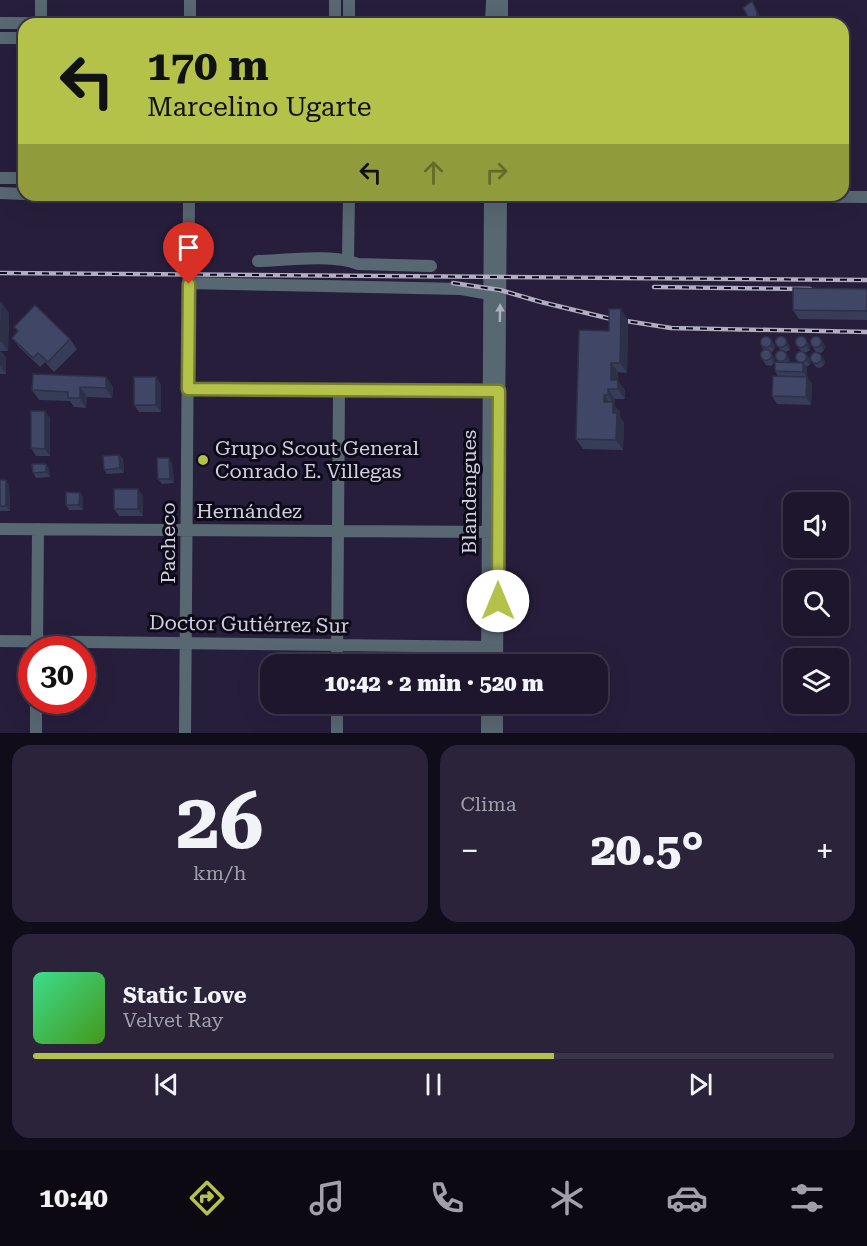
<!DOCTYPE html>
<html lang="es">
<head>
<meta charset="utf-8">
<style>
	:root { --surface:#1d162d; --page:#2a2339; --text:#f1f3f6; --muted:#a09faa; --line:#3b3549; --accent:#b4c24a }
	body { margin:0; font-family:"Roboto Serif",serif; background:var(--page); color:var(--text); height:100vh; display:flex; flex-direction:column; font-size:22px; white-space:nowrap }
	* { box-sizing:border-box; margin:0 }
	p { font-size:20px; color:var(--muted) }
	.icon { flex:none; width:33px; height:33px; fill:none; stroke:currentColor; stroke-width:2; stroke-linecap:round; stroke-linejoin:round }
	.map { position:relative; height:733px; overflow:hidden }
	.panel { display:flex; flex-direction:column; gap:12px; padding:12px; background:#100c19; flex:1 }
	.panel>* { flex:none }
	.banner { position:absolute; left:18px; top:18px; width:831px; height:183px; border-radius:18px; box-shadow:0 6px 24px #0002,0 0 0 2px var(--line); background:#b4c24a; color:#111; overflow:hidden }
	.controls { position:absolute; left:783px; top:492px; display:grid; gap:12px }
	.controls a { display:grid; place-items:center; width:66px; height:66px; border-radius:12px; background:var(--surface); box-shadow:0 6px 24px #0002,0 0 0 2px var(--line); font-size:30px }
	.speed { position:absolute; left:18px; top:636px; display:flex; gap:12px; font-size:30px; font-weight:700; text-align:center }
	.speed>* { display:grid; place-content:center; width:78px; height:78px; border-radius:50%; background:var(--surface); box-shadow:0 6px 24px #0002,0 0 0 2px var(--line); line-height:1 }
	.speed .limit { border:9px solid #d22; background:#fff; color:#111 }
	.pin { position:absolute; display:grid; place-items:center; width:51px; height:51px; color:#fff; margin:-62px -26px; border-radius:50% 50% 50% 0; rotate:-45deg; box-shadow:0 0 6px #0007 }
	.pin .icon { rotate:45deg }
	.me { position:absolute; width:66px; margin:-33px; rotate:0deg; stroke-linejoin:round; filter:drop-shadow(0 0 4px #0008) }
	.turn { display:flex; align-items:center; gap:21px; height:126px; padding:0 30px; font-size:27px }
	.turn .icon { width:78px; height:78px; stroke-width:2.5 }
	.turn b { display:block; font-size:42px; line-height:51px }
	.lanes { display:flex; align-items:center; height:57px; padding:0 30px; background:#0003; justify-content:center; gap:30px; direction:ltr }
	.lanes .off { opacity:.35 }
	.big { font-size:45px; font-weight:800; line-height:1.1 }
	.panel .card { flex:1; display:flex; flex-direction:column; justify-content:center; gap:9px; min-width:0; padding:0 21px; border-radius:18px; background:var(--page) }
	.panel .dial { align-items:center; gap:0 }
	.dial b { font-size:78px; line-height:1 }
	.song { display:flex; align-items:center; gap:18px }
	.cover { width:72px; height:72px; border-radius:9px; background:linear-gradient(135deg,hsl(150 70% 55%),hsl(100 70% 35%)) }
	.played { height:6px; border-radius:3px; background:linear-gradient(90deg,var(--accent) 65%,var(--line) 65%) }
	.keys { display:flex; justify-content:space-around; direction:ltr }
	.heat { display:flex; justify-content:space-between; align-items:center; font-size:33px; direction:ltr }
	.panel .tiles { flex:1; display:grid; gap:12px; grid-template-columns:1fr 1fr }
	.card:last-child { grid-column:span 2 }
	.trip { position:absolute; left:260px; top:654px; width:348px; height:60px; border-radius:18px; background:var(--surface); box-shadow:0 6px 24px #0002,0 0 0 2px var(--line); font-weight:800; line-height:60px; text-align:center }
	.dock { display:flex; height:96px; justify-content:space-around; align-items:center; background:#0c0912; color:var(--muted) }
	.dock .icon { width:42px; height:42px }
	.dock .active { color:var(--accent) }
	.dock b { font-size:27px; color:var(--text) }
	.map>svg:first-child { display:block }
</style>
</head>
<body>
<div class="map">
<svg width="867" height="733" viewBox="0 0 867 733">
	<rect width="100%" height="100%" fill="#271e3c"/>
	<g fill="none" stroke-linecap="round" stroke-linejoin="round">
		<path stroke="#586872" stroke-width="12" d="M349,0v24
			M0,23l217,1
			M41,24v-24
			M190,24v-24
			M335,24v-24
			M491,24l1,-24
			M502,24v-24
			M0,38h24
			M0,178h24
			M0,193l24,1
			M233,195l263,2
			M614,195l253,2
			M348,259l1,-64
			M258,261c29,-1 75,-7 100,3l73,2
			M188,283l273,6 29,5
			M188,389l307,2
			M0,529l498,3
			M0,641l497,6
			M37,648l1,-119
			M337,664l2,-274
			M487,664l3,-469
			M497,664l4,-469
			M36,733v-33
			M185,733l4,-538
			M337,733v-29
			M487,733v-29
			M497,733v-29"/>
		<defs>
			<path id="rail" d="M0,273l867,7
				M453,283l47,7 41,12 66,16 64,10 196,4
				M654,287l156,2"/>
		</defs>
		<use href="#rail" stroke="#b2adc3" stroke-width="4.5"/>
		<use href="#rail" stroke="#0e0b18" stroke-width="2" stroke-dasharray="7" stroke-linecap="butt"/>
	</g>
	<path fill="#373c58" d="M867,289v31l-68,-1 -6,-9z
		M0,303l9,10 -1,38h-8l6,7v16h-6z
		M628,319l-1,54 -9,-1v9l7,9v9h-10l-1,6 6,7v5l4,6 -1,27 -40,-1 -7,-10 33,-108z
		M14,327l56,12 7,10 -23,23 -9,-10 -5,5 -21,-20 -7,-9 6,-6z
		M769,337l6,9 -1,4 -3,3 4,6 -1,4 -3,3 -5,-1 -6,-9 4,-6 -4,-6z
		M776,343l14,3v4l-5,2 5,8v3h9l-3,-5 5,-7 -5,-7 14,2v4l-5,3 6,7 -1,5 -4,2 1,10 5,7 -1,21 -34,-1 -5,-8 6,-20 -3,-5 4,-8 -3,-5 5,-7z
		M810,343l15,3 -1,4 -3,3 -5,-1z
		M810,359l15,2 -1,4 -4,3 -4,-1z
		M106,377l7,10 -1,11 -25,-1 -1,11 -12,-1 -4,-6 -31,-1 -7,-10z
		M156,377l5,8v27h-22l-5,-7z
		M45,411l5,7v38h-14l-5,-8z
		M119,455l4,4 1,14 -17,1 -3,-4z
		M172,463l2,20 -12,1 -4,-5z
		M46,464l3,5 1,8 -14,1 -3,-5z
		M0,480l9,5 1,26h-10z
		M143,496v20h-24l-5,-7z
		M83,497v13h-14l-3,-5z"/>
	<path fill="#2d3147" d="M752,1l10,18v5h-5z
		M2,303l7,10 -1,38 -7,-10z
		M621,309l7,10 -1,54 -7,-10z
		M771,341l4,5 -1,4 -4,-5z
		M787,341l3,5v4l-4,-5z
		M807,341l3,5v4l-4,-4z
		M822,341l3,5 -1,4 -3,-5z
		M0,350l6,8v16l-6,-8z
		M771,354l4,5 -1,4 -3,-5z
		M787,355l3,5v4l-4,-5z
		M807,356l4,4 -1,5 -4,-5z
		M821,356l4,5 -1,4 -3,-4z
		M611,363l7,9v9l7,9v9l-14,-19z
		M803,363l4,5v9l-4,-5z
		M106,377l7,10 -1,11 -6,-10z
		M156,377l5,8v27l-5,-7z
		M807,377l5,7 -1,21 -5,-8z
		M80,387l7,10 -1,11 -6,-10z
		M608,389l7,10 -1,6 6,7v5l4,6 -1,27 -7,-10 -3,-27v-10l-5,-8z
		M604,395l7,10 -7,-3z
		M45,411l5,7v38l-5,-7z
		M119,455l4,4 1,14 -4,-5z
		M169,458l3,5 2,20 -4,-4z
		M46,464l3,5 1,8 -4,-5z
		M6,480l3,5 1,26 -4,-5z
		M138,489l5,7v20l-5,-7z
		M80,493l3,4v13l-4,-5z"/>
	<path fill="#404666" stroke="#2d3147" stroke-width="1.5" d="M752,1l5,11v12h-9l-1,-9 -4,-7z
		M793,288l74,1v22l-74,-1z
		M0,303h2l-1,38h-1z
		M35,305l35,34 -22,23 -10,-9 -5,5 -21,-20 6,-7 -4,-4z
		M609,309h12l-1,54h-9v17h7v9h-10v6h-4v7h9v11h4l-1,27 -40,-1 3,-109 30,1z
		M775.5 342a5.5 5.5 0 1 1 11 0a5.5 5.5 0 1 1-11 0Z
		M810.5 342a5.5 5.5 0 1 1 11 0a5.5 5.5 0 1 1-11 0Z
		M760.5 342a5.5 5.5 0 1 1 11 0a5.5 5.5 0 1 1-11 0Z
		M795.5 342a5.5 5.5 0 1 1 11 0a5.5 5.5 0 1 1-11 0Z
		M760.5 355a5.5 5.5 0 1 1 11 0a5.5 5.5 0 1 1-11 0Z
		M775.5 356a5.5 5.5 0 1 1 11 0a5.5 5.5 0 1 1-11 0Z
		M795.5 357a5.5 5.5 0 1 1 11 0a5.5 5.5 0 1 1-11 0Z
		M810.5 358a5.5 5.5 0 1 1 11 0a5.5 5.5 0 1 1-11 0Z
		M775,362l28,1v9l-28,-1z
		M33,374l73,3v11l-26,-1v11h-12v-6l-36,-2z
		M773,376l34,1 -1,20 -34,-1z
		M134,377h22v28h-22z
		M31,411h14v38l-14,-1z
		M119,455l1,13 -16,2 -1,-14z
		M157,458h12l1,21h-12z
		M32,464h14v8l-13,1z
		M0,480h6v26h-6z
		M114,489h24v20h-24z
		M66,492l14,1 -1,12h-13z"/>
	<defs><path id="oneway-solid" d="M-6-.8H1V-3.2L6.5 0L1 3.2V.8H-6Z" transform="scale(1.5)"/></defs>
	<use fill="#aeb0c1" href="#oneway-solid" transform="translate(500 313) rotate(-89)"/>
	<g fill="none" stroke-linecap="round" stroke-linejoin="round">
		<defs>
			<path id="route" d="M189,284l-1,105 311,2 -1,210"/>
		</defs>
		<use href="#route" stroke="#757e30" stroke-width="15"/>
		<use href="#route" stroke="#b4c24a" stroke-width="10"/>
	</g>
	<circle fill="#b4c24a" stroke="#0e0b18" stroke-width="2" cx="203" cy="460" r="6"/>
	<g text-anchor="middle" stroke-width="6" stroke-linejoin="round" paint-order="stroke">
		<g font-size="20" fill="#d3cfe3" stroke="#0e0b18" text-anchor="start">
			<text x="215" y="455">Grupo Scout General<tspan x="215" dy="23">Conrado E. Villegas</tspan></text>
		</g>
		<g font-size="20" fill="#d3cfe3" stroke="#0e0b18">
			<text transform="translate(469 492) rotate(-90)" y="7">Blandengues</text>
			<text x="249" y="518">Hernández</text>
			<text transform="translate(168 543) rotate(-90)" y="7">Pacheco</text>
			<text transform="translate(249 624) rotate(1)" y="7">Doctor Gutiérrez Sur</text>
		</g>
	</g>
</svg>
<div class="controls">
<a><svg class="icon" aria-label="sound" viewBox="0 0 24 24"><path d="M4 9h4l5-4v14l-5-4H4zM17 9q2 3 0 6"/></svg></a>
<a><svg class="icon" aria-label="search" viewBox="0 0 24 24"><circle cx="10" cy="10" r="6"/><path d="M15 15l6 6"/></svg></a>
<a><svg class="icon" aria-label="layers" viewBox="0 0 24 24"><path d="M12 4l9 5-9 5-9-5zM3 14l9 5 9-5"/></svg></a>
</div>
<div class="speed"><div class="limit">30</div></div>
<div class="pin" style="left:189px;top:284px;background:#d93025"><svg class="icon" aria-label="arrive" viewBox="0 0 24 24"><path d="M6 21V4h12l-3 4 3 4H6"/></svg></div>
<svg class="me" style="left:498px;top:601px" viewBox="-20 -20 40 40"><circle r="19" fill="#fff"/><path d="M0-13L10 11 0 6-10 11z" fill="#b4c24a"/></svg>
<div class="trip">10:42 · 2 min · 520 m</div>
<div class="banner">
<div class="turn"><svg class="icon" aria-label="left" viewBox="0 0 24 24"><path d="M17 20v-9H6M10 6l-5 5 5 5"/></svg><div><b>170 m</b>Marcelino Ugarte</div></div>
<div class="lanes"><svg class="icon" aria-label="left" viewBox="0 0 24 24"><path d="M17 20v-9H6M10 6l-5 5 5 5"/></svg><svg class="icon off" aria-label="ahead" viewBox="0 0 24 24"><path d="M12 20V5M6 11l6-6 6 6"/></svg><svg class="icon off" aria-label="right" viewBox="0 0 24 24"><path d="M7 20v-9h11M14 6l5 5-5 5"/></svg></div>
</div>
</div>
<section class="panel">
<div class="tiles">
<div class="card dial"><b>26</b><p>km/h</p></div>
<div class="card"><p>Clima</p>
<div class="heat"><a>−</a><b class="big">20.5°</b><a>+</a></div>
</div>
<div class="card">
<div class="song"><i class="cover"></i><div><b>Static Love</b><p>Velvet Ray</p></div></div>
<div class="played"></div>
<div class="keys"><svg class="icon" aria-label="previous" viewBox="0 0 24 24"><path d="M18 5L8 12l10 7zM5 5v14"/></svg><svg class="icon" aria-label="pause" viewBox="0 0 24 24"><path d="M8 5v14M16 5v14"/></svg><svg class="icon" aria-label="next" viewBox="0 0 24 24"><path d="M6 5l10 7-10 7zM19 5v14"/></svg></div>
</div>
</div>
</section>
<nav class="dock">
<b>10:40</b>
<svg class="icon active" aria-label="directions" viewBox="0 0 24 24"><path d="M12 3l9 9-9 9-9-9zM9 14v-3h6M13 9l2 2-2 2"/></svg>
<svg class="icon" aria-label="music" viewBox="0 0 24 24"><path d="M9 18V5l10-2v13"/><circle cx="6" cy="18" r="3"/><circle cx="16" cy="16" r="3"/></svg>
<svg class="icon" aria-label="phone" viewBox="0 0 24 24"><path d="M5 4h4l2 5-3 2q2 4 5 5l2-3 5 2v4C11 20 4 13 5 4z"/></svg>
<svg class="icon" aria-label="climate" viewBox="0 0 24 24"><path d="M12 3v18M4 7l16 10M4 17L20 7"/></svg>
<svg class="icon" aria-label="car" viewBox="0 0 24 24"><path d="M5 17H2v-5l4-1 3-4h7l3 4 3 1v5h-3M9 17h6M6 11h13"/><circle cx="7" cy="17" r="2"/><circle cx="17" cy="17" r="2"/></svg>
<svg class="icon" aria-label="filters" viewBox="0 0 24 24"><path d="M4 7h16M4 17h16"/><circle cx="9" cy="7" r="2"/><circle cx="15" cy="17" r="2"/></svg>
</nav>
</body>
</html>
